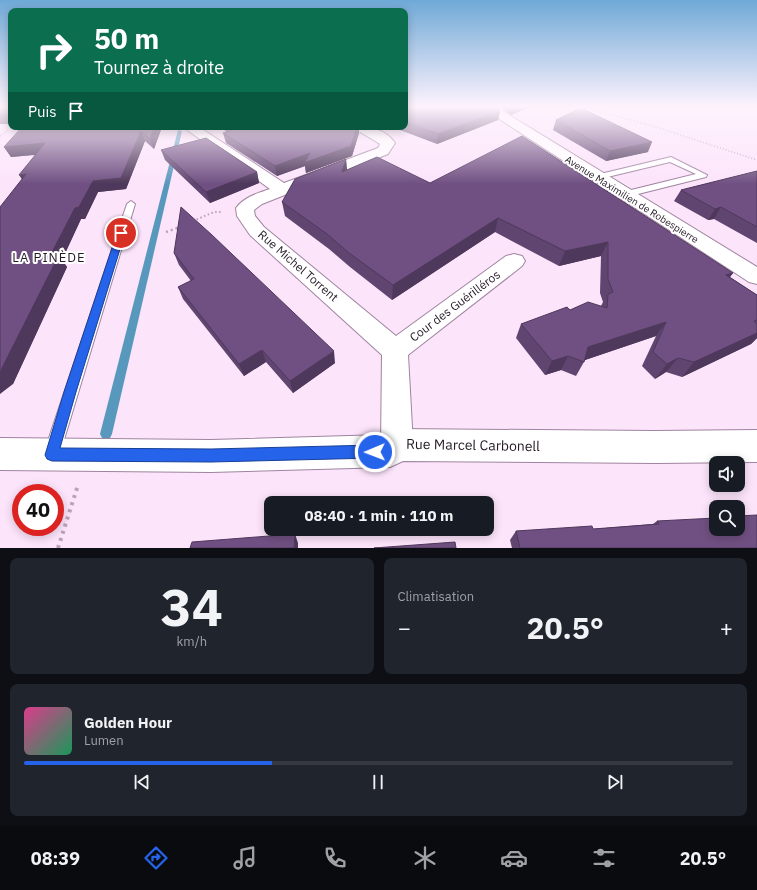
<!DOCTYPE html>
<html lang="fr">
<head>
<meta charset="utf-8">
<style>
	:root { --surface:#171b24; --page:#20242c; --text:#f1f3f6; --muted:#9ea1a6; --line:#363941; --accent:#2563eb }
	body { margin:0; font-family:"IBM Plex Sans",sans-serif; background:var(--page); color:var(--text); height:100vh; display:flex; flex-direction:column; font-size:15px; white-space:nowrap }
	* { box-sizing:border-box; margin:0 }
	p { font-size:13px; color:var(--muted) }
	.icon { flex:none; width:22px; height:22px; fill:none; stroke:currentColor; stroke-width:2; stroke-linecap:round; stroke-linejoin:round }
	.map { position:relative; height:548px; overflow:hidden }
	.drawer { display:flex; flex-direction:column; gap:10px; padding:10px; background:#0d0f14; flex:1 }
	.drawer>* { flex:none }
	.top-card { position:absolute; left:8px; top:8px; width:400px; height:122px; border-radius:8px; box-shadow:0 2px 10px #0003; background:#0b6e4f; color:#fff; overflow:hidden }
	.tools { position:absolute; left:709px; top:456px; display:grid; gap:8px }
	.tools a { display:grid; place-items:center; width:36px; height:36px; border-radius:8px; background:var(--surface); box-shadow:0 2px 10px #0003; font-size:20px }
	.speed { position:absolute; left:12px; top:484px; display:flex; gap:8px; font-size:20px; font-weight:700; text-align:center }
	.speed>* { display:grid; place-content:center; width:52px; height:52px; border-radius:50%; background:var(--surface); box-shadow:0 2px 10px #0003; line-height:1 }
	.speed .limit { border:6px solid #d22; background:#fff; color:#111 }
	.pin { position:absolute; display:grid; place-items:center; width:34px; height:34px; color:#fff; margin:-17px; border:2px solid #fff; border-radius:50%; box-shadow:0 1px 4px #0007 }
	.me { position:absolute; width:44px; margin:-22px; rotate:269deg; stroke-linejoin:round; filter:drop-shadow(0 0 3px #0008) }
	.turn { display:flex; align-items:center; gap:14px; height:84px; padding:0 20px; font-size:18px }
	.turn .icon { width:52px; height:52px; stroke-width:2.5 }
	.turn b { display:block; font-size:28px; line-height:34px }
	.then { display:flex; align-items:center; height:38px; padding:0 20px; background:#0003; gap:8px; font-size:15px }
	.big { font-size:30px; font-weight:800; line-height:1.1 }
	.drawer .tile { flex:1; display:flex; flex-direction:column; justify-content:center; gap:6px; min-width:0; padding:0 14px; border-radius:8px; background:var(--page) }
	.drawer .dial { align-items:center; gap:0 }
	.dial b { font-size:52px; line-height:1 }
	.song { display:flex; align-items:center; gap:12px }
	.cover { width:48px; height:48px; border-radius:6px; background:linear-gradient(135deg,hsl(330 70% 55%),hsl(150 70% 35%)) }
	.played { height:4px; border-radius:2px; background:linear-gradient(90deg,var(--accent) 35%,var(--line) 35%) }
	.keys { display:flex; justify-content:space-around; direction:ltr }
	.heat { display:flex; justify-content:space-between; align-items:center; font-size:22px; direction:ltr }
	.drawer .tiles { flex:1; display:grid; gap:10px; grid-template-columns:1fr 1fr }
	.tile:last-child { grid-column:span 2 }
	.trip { position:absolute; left:264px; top:496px; width:230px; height:40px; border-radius:8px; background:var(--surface); box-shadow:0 2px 10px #0003; font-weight:800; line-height:40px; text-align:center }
	.dock { display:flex; height:64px; justify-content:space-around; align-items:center; background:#090b0e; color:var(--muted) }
	.dock .icon { width:28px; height:28px }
	.dock .active { color:var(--accent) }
	.dock b { font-size:18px; color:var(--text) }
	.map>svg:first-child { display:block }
</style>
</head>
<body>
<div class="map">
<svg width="757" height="548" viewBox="0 0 757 548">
	<rect width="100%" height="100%" fill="#fce4fb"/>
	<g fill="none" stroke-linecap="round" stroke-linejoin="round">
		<path fill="#5998bd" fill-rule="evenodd" d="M178,130l4,1 -70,303 -2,4 -4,1 -4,-1 -2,-4z"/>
		<defs>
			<path id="lane" d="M671,157l36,18 -1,2 -80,20 -4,-3 1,-2 73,-18 -26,-12 -71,17 -4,-2 1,-2z
				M131,201l4,3 -75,249 -2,6 -6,2 -6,-2 -2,-6 83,-249z"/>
			<path id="street" d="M183,127h16l85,56 94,-35 2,-4 -23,-14 -2,-3c16,0 30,2 40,16l-7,11 -126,50 -8,6 1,6 9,11 132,109 110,-80 8,-2 8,2 3,5 -3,5 -114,89 5,90 -5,11 -11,5 -11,-5 -5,-11 1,-90 -132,-120 -13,-19 -1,-8c8,-11 22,-15 34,-19z"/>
			<path id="secondary" d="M481,107h15l261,160v17l-8,-2z
				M397,429l258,2 102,-1v32l-102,1 -252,-2 -13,6 -179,5 -211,-2v-32l211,2 173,-5z"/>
		</defs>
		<use href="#lane" stroke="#9f849f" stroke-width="2"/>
		<use href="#street" stroke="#9f849f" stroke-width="2"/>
		<use href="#secondary" stroke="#9f849f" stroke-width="2"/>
		<path stroke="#b8a4b7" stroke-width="1.5" stroke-dasharray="1 2" stroke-linecap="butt" d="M585,107l74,21 98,32
			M0,136l12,-9"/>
		<path stroke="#b8a4b7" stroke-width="2" stroke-dasharray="1.5 2.5" stroke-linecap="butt" d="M193,221l21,-9h8
			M177,228l4,-2"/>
		<path stroke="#b8a4b7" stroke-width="2.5" stroke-dasharray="2 3" stroke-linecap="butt" d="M166,232l14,-5"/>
		<path stroke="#b8a4b7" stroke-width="4" stroke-dasharray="3 4.5" stroke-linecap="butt" d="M58,548l20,-63"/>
		<use href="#lane" fill="#fff" fill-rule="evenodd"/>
		<use href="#street" fill="#fff" fill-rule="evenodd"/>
		<use href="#secondary" fill="#fff" fill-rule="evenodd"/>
	</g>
	<path fill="#604570" d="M0,107h11v17h-11z
		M405,107l95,4 -2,9 -61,24 -45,-17h13z
		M500,107h30l-19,8z
		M556,120l92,32 -42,9 -53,-31z
		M162,127l-8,22 -9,-8 -19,48 -28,3 -13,27h-4l-19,41 5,7 -54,117 9,-206 13,-23 -24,2 -7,-10z
		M220,127h139v6l-7,23 -46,17 -1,-7 -28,10 -51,-33 -3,-10 4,-1z
		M161,150l96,22 2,11 -49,20 -45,-43z
		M346,159l1,11 83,13 303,90 -3,4 27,18v43l-6,6 -69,33 -16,-5 -11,7 -13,-13 14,-30 -71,24 -9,16 -15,-6 -16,5 -29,-37 5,-14 49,-14 31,-4 2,-4 -3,-9 1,-37 -42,10 -64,-34 -103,68 -42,-33 -21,-18 -44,-33 -3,-14z
		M757,171v72l-43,-24 -6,1 -34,-19 7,-11z
		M174,253l161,110 -42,30 -27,-31 -22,14 -61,-77 -5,-12 13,-6 -12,-16z
		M657,521l100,27h-245l-2,-8 6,-9 77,-2 60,-5z"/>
	<path fill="#4e385b" d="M513,107h17l-19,8z
		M500,111l-2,9 -61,24 1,-10z
		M154,127h8l-8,22 -4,-10z
		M357,127h2v6l-7,23 -46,17 -1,-7 -28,10 -2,-10 35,-13z
		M141,131l4,10 -19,48 -28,3 -13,27h-4l-19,41 5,7 -54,117 -13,10v-22l50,-116 25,-48 18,-27z
		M652,142l-4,10 -42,9 4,-10z
		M45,143l5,10 -39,4 -7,-10z
		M346,159l1,13h-5z
		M257,172l2,11 -49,20 -4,-11z
		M26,174v11l-7,-10z
		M721,207l-7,12 -6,1 7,-11z
		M498,218l-3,14 -103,68 1,-15z
		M608,242l-7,14 -42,10 6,-15z
		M733,273l-11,14 4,-12z
		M666,322l-10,14 -74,25 6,-14z
		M757,333v5l-6,6 -69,33 12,-15z
		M262,350l4,12 -22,14 -5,-12z
		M334,351l1,12 -42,30 -3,-12z
		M568,356l-7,14 -16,5 7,-14z
		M678,358l-12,14 -11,7 12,-15z
		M295,534l3,9v5h-4z"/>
	<path fill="#705082" stroke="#4e385b" d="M0,107h11v8h-11z
		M405,107h90l5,4 -62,23 -33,-12z
		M581,108l71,34 -42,9 -54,-31z
		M22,127h132l-4,12 -9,-8 -20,47 -28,3 -14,26 -4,1 -25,48 9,-1 -59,117v-165l26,-33 -7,1 26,-32 -41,4z
		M233,127h124l-6,19 -47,17 6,-10 -35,13 -52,-33 13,-4z
		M522,136l211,137 -7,2 31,20v25l-3,1 3,3v9l-63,29 -16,-4 -11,6 -14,-12 13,-30 -78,25 -4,15 -16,-6 -16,5 -31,-37 46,-17 3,3 18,-8 19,6 1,-14 5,-2 -5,-13v-37l-43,9 -67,-33 -105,67 -44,-32 -22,-19 -45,-32 13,-23 51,-20 -4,13 35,-15 53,26z
		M206,138l51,34 -51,20 -45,-42z
		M757,171v56l-36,-20 -6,2 -34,-19z
		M181,207l31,28 122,116 -44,30 -28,-31 -23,14 -61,-77 16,-8 -20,-26z
		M757,515v33h-237l-4,-17 76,-5 1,3 66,-5 -2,-3 59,-3v11h22v-13z
		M295,534l-1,14h-104l2,-6z
		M455,542l1,6h-82z"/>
	<linearGradient id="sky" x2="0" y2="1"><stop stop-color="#6fa9d7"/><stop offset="0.58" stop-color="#fef3fd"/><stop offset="1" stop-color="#fef3fd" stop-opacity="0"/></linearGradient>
	<rect width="757" height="184" fill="url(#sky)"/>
	<path fill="#2563eb" stroke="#184099" d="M121,230l4,3 -49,159 -16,56 151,1 164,-4 5,2 2,5 -2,4 -5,2 -164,4 -159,-1 -5,-2 -2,-4 19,-63 53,-159z"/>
	<g text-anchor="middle" stroke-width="4" stroke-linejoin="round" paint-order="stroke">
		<g font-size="10" fill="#241924" stroke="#fff">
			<text transform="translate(632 199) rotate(32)" y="4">Avenue Maximilien de Robespierre</text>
		</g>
		<g font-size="12" fill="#241924" stroke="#fff">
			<text transform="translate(298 266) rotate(41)" y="4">Rue Michel Torrent</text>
			<text transform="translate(455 306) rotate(-37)" y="4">Cour des Guérilléros</text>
		</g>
		<g font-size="13" letter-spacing="1" fill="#241924" stroke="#fff">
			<text x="49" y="262">LA PINÈDE</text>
		</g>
		<g font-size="14" fill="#241924" stroke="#fff">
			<text transform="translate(473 445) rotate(1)" y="5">Rue Marcel Carbonell</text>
		</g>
	</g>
</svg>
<div class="tools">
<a><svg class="icon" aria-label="sound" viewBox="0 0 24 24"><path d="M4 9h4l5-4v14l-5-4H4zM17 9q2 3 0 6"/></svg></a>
<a><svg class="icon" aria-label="search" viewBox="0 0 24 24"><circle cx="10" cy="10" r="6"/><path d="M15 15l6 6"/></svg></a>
</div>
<div class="speed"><div class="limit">40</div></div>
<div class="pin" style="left:121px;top:233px;background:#d93025"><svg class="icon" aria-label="arrive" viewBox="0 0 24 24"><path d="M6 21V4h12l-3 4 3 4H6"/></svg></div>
<svg class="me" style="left:375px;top:452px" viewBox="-20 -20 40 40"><circle r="17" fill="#2563eb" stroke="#fff" stroke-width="3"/><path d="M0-11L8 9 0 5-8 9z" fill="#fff"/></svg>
<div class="trip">08:40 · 1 min · 110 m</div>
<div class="top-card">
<div class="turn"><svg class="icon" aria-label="right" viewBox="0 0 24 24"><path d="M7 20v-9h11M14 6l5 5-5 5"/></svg><div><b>50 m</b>Tournez à droite</div></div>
<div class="then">Puis<svg class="icon" aria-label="arrive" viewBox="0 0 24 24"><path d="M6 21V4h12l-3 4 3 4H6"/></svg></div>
</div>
</div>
<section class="drawer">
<div class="tiles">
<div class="tile dial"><b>34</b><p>km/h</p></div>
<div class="tile"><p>Climatisation</p>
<div class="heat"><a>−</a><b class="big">20.5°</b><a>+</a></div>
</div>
<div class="tile">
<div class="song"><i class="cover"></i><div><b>Golden Hour</b><p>Lumen</p></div></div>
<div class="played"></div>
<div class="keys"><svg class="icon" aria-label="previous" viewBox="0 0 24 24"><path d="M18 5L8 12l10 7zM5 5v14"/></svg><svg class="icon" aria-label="pause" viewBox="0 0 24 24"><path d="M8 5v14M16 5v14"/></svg><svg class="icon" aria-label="next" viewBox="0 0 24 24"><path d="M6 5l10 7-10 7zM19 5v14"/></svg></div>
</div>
</div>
</section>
<nav class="dock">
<b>08:39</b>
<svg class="icon active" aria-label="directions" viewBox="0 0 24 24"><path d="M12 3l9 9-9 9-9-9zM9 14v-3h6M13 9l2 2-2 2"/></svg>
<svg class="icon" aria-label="music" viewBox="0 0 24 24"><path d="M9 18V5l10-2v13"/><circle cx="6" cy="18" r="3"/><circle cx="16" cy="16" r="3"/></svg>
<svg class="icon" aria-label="phone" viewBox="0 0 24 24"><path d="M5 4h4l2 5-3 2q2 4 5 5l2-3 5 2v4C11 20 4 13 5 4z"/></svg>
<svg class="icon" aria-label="climate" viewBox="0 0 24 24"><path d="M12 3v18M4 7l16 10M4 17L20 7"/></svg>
<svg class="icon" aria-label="car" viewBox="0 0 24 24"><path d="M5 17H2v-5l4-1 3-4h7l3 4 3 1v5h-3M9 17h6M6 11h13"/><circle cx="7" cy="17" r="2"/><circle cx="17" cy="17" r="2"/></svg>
<svg class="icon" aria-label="filters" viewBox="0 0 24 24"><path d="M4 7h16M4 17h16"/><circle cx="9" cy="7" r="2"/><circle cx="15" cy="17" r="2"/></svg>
<b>20.5°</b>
</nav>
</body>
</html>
